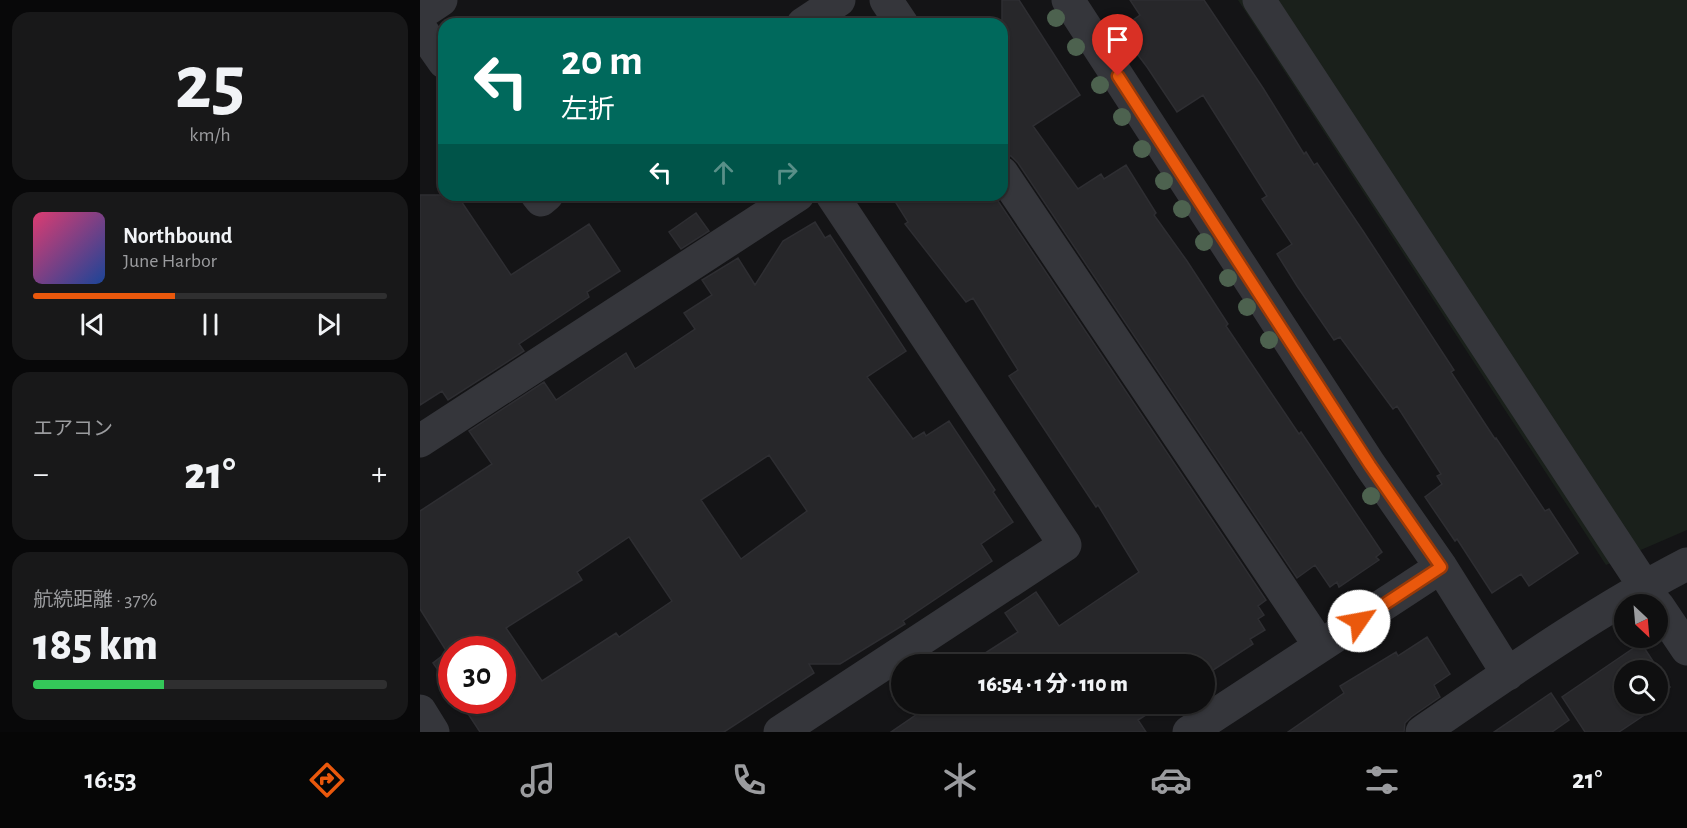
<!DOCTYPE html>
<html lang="ja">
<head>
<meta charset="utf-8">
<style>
	:root { --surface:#0f0f10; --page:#181819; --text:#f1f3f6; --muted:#9b9c9f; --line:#2f2f30; --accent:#ea580c }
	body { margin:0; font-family:"Alegreya Sans","Noto Sans JP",sans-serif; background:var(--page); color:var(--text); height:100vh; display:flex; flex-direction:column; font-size:22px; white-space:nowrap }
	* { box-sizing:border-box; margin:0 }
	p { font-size:20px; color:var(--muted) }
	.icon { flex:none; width:33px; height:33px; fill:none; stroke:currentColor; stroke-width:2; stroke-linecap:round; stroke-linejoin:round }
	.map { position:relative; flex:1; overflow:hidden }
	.side { display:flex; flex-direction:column; gap:12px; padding:12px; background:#080809; width:420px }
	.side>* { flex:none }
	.top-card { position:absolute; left:18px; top:18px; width:570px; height:183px; border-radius:18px; box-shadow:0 2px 4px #0004,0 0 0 2px var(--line); background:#00695c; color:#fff; overflow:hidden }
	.needle { width:39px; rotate:154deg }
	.tools { position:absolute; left:1194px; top:594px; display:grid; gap:12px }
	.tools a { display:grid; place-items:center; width:54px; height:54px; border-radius:50%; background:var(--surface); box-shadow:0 2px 4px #0004,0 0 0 2px var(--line); font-size:30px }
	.speed { position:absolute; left:18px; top:636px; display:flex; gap:12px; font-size:30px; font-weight:700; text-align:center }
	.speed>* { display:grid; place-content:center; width:78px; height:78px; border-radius:50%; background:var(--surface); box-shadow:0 2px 4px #0004,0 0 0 2px var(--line); line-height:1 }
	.speed .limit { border:9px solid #d22; background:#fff; color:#111 }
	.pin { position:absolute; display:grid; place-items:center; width:51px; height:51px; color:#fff; margin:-62px -26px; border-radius:50% 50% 50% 0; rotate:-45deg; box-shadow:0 0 6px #0007 }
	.pin .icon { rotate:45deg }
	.me { position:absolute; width:66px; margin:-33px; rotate:57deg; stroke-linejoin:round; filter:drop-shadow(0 0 4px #0008) }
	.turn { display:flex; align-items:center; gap:21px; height:126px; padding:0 24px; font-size:27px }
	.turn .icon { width:78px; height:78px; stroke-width:2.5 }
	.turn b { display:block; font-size:42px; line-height:51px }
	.lanes { display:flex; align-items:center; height:57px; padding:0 24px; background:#0003; justify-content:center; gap:30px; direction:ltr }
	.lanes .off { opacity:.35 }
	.big { font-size:45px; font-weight:800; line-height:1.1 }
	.side .card { flex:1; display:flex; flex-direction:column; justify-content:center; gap:9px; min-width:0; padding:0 21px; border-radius:18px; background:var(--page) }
	.side .dial { align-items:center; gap:0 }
	.dial b { font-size:78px; line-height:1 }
	.song { display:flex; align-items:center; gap:18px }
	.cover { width:72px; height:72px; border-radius:9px; background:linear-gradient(135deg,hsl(340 70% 55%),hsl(220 70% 35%)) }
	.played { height:6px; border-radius:3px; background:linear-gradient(90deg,var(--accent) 40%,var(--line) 40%) }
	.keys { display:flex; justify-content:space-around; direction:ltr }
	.heat { display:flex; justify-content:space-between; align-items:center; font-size:33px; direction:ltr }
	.charge { height:9px; border-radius:4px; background:linear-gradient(90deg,#34c759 37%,var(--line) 0) }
	.trip { position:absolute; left:471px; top:654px; width:324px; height:60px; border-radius:30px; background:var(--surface); box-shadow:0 2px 4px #0004,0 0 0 2px var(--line); font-weight:800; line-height:60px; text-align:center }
	.dock { display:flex; height:96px; justify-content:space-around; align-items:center; background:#060606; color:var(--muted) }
	.dock .icon { width:42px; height:42px }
	.dock .on { color:var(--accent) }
	.dock b { font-size:27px; color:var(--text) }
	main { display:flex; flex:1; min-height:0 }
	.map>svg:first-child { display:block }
</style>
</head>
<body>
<main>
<section class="side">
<div class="card dial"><b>25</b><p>km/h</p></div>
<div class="card">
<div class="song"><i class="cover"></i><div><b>Northbound</b><p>June Harbor</p></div></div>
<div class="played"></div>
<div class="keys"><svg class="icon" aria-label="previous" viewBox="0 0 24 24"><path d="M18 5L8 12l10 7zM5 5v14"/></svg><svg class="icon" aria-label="pause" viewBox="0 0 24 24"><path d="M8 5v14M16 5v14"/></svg><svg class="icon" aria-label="next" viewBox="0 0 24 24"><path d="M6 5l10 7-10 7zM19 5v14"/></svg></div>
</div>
<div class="card"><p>エアコン</p>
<div class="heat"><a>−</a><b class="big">21°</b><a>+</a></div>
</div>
<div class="card"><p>航続距離 · 37%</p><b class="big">185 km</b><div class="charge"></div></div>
</section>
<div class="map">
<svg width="1267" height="732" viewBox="0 0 1267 732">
	<rect width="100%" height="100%" fill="#141416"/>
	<path fill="#1a201b" d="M818,0h449v530l-81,35z"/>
	<path fill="#27272a" stroke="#2e2e32" stroke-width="1.5" fill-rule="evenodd" d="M582,0h17l61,95 -47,31 45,63 23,-15 3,5 22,-14 30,48 -2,2 33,46 41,63 -2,2 73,108 2,-2 81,120 -6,5 3,3 -40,27 -2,-5 -7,5 -15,-22 -18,13 -279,-415 -7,-7 -9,-2z
		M710,0h74l59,88 41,66 2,-2 8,13 3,-2 46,68 91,139 -3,2 44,67 1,-1 49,73 4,-2 29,44 -49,33 -8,-12 -29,19 -35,-54 -2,2 -30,-44 17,-13 -5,-8 4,-2 -44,-68 -4,3 -53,-72 -6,3 -37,-54 -20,-32 15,-10 -30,-45 5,-3 -64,-101 -26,17 -30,-45 -28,-37 21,-15z
		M0,195h37l54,80 78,-51 31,47 -33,21 2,5 -70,47 5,7 -76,49 -6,-9 -22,14z
		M471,195h103l272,405 -8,6 6,9 -6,4 7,11 -15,9 3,5 -49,32v-12h-236l50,-32 -13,-19 31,-21 23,34 80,-54 -41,-67 -2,2 -87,-131 9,-6 -45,-72 -7,4 -61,-78 3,-2z
		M276,213l13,18 -28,18 -12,-17z
		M395,222l10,16 5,-3 76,116 -39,26 46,62 11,-7 2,4 23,-15 46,69 -2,2 20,30 -32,22 11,17 -89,60 2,3 -65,40h-31l5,9 -90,59h-244l-21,-32h43v-50h-50v40l-19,-27 14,-11 -27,-43v-98l72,-47 -23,-33 75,-49 12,18 70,-47 9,16 60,-40 -11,-16 28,-18 -10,-15 36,-22 17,27 28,-44zM349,455l38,56 -66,48 -40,-59zM209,537l43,64 -53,36 -3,-4 -74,48 -36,-53 76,-48 -5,-8z
		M1007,637l23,37 -16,11 6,12 -29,20 -6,6 -1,9h-116l56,-39 -4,-7 56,-34 2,4z
		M1221,643l29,44 -12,9v-26h-34v34h32l2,2 -39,26h-34l-23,-35z
		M1131,693l18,27 -17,12h-58z
		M494,704h249l-25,16 8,12h-255l29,-20z"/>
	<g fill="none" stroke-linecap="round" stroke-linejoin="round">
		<path stroke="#35363b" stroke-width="33" d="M466,0l16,24
			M648,0l302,465 71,102 67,107
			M839,0l397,604
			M0,14l21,-14
			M383,24l36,-24
			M0,28l24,34
			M582,173l318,473
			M117,195l4,5 6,-5
			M0,441l378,-246
			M1238,606l29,43
			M0,711l13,21
			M360,732l285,-187 -233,-350
			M769,732l252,-165
			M1002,732c86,-59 172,-120 265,-168"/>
	</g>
	<g fill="#4d624f">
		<circle cx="636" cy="18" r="9"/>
		<circle cx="656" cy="47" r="9"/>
		<circle cx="680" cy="85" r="9"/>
		<circle cx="702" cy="117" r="9"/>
		<circle cx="722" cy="149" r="9"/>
		<circle cx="744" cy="181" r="9"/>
		<circle cx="762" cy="209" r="9"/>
		<circle cx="784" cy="242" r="9"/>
		<circle cx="808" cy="278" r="9"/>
		<circle cx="827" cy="307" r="9"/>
		<circle cx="849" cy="340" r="9"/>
		<circle cx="951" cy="496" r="9"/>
	</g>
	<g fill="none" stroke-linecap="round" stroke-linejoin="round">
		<defs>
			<path id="route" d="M698,76l252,389 71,102 -82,54"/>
		</defs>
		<use href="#route" stroke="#983908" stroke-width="15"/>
		<use href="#route" stroke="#ea580c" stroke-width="10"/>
	</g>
</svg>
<div class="tools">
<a><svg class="needle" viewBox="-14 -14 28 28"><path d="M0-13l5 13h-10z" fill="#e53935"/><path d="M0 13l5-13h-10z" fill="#9b9c9f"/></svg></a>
<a><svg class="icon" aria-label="search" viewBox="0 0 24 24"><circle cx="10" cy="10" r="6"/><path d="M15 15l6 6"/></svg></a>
</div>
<div class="speed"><div class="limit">30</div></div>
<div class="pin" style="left:698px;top:76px;background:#d93025"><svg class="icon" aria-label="arrive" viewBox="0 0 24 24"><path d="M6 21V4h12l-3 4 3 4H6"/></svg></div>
<svg class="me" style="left:939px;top:621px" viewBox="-20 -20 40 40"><circle r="19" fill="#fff"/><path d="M0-13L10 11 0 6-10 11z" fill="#ea580c"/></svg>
<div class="trip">16:54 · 1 分 · 110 m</div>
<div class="top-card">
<div class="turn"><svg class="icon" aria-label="left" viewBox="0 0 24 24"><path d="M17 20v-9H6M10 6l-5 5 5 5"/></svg><div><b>20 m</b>左折</div></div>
<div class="lanes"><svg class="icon" aria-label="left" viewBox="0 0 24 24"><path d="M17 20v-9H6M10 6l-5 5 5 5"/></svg><svg class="icon off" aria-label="ahead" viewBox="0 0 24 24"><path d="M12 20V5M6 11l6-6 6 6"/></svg><svg class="icon off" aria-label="right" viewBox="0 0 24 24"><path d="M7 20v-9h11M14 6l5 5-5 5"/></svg></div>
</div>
</div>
</main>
<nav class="dock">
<b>16:53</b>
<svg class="icon on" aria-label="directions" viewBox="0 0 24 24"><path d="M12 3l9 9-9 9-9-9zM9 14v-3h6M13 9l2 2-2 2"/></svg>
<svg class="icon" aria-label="music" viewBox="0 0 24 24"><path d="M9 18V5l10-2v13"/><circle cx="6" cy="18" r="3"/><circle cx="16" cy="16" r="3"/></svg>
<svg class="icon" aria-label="phone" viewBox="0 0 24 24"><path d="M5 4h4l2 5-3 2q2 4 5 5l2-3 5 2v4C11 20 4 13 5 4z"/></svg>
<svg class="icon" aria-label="climate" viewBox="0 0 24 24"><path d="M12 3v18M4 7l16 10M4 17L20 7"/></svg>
<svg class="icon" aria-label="car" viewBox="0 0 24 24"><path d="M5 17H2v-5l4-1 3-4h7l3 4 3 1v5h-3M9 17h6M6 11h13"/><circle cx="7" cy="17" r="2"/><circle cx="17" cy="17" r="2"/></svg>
<svg class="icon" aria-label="filters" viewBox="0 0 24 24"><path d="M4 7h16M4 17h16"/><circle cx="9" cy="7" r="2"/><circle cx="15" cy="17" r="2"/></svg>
<b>21°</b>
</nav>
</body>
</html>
